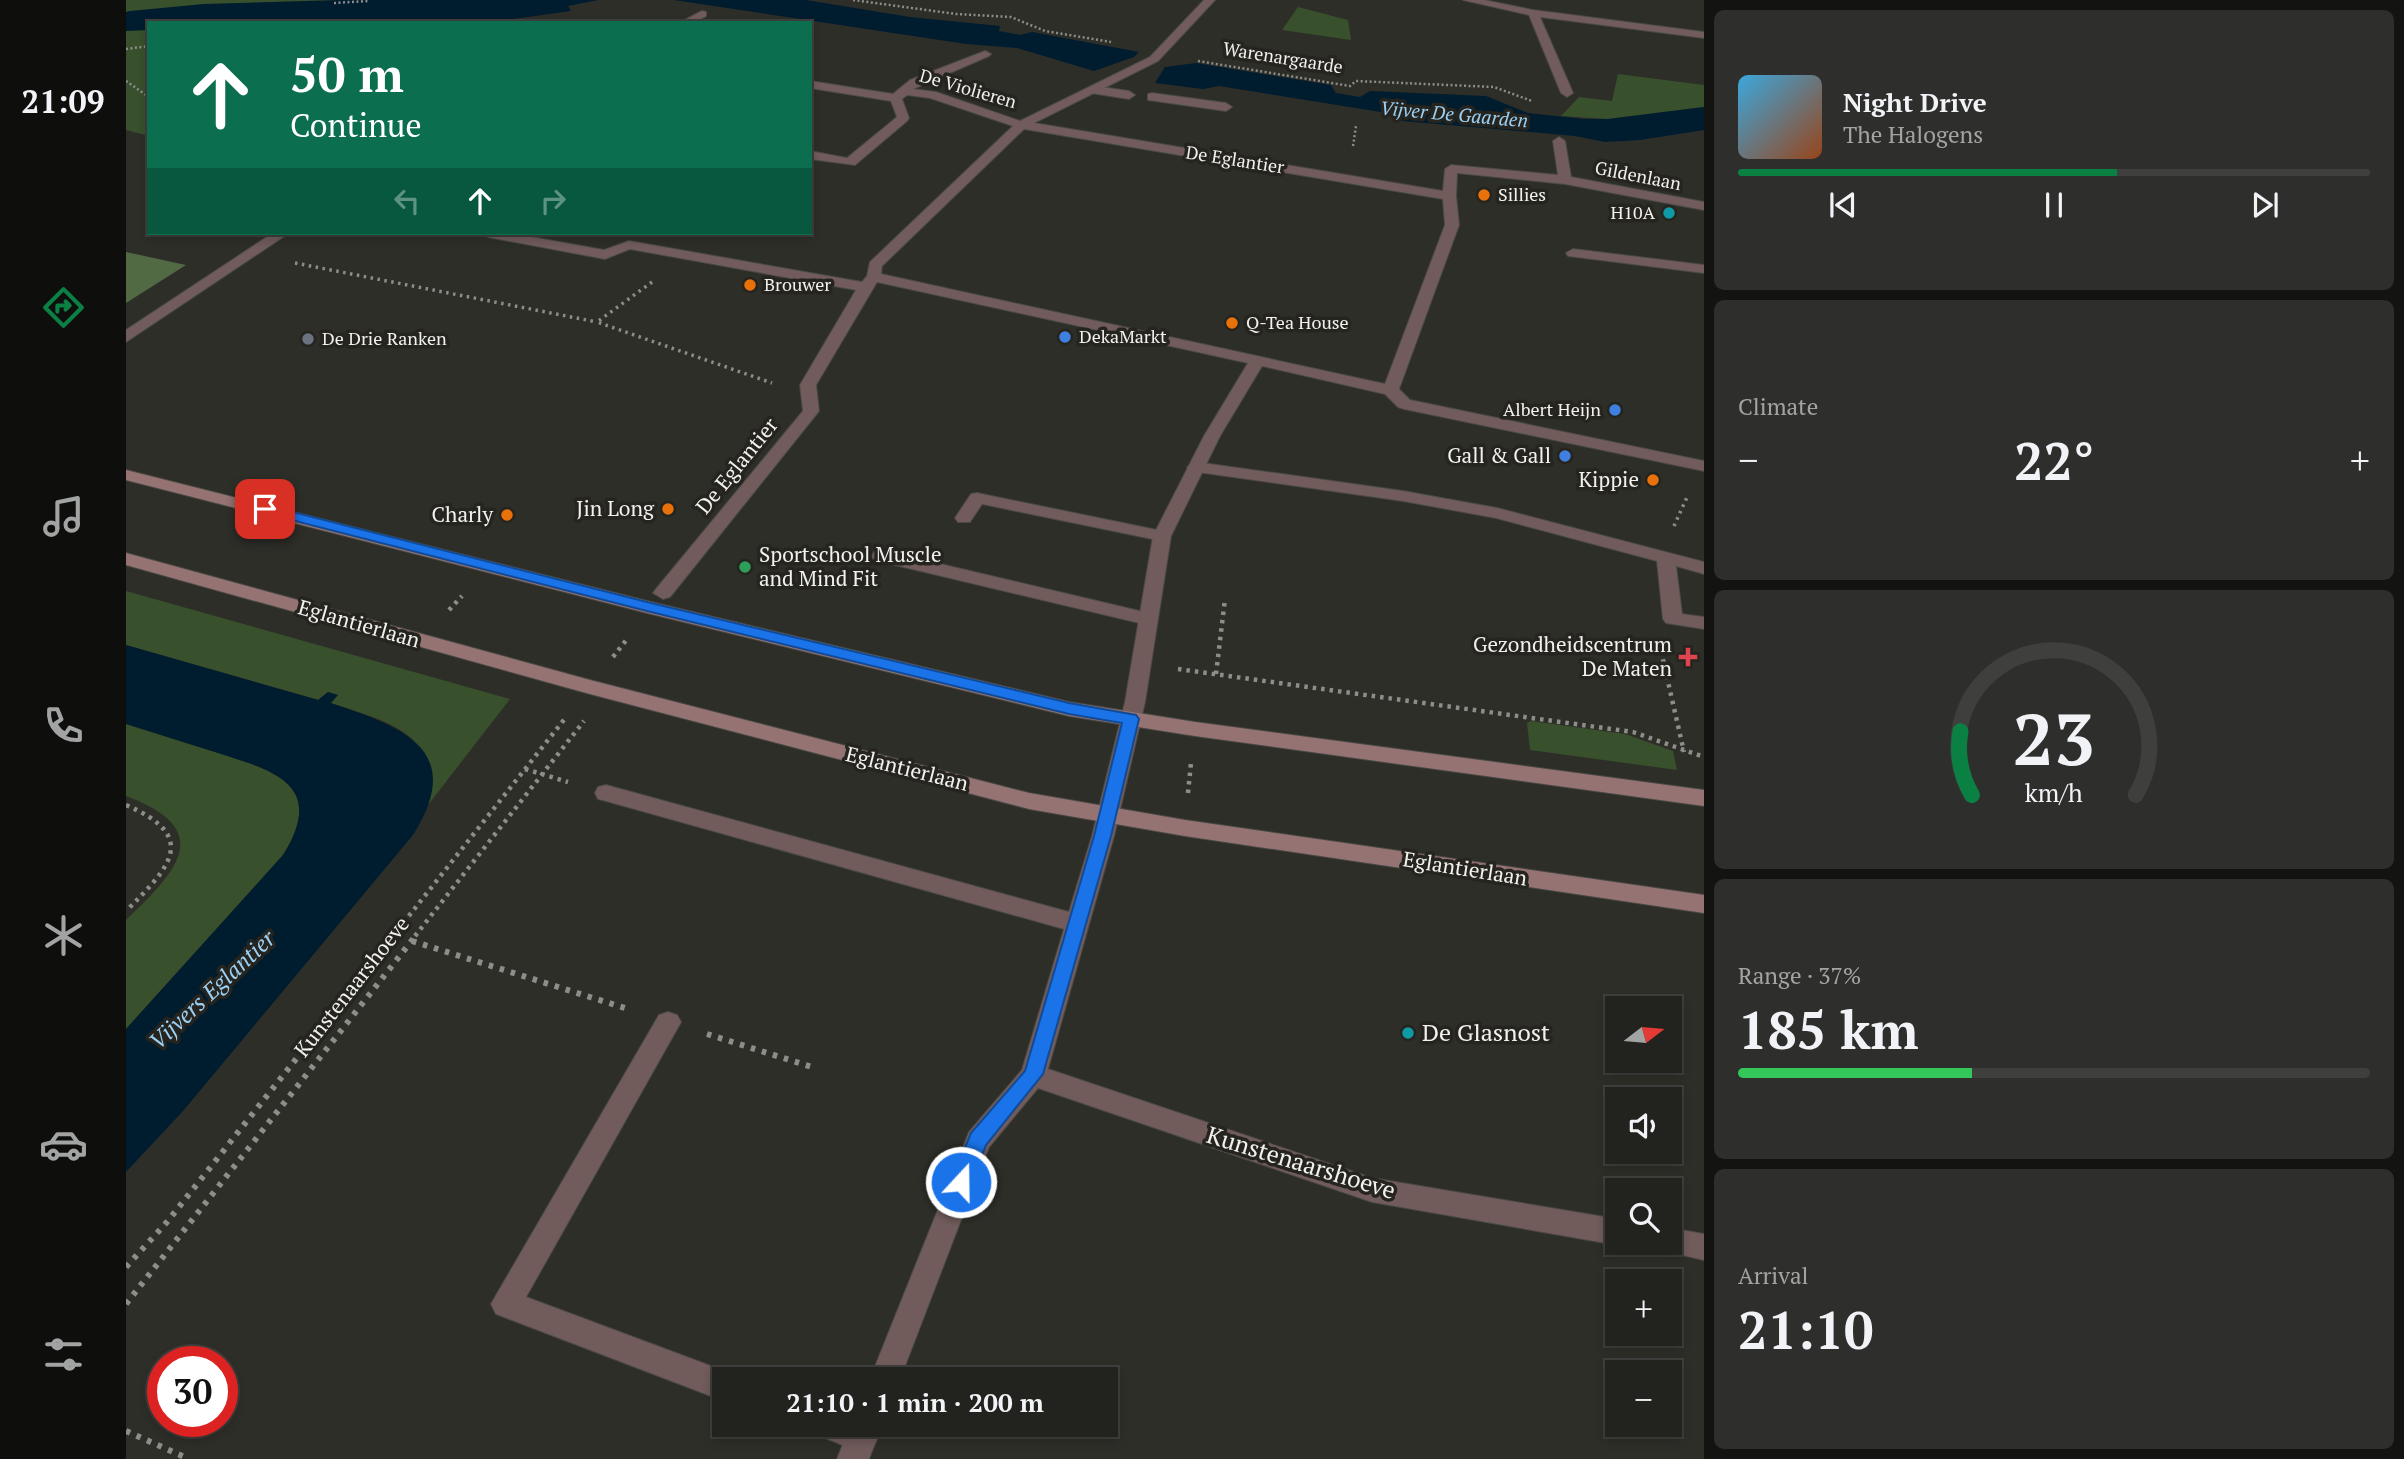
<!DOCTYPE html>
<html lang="en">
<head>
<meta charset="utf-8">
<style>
	:root { --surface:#22221f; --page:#2e2f2c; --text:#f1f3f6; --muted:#a2a4a4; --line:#3f3f3d; --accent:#0b8043 }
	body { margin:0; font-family:"PT Serif",serif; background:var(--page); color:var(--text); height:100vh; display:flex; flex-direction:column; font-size:26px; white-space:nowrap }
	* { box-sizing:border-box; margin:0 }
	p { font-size:23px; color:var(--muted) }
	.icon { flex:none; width:38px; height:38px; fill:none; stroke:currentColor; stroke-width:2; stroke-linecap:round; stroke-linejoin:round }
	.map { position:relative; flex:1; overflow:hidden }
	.details { display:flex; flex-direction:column; gap:10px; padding:10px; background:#131311; width:700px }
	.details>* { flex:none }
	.guide { position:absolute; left:21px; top:21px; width:665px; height:214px; border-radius:0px; box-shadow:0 4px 10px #0003,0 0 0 2px var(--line); background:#0b6e4f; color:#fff; overflow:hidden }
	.needle { width:46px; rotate:74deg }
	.controls { position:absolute; left:1479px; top:996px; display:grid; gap:14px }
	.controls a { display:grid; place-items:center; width:77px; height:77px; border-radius:0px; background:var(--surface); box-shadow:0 4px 10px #0003,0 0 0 2px var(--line); font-size:35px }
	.speed { position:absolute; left:21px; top:1346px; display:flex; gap:14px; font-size:35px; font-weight:700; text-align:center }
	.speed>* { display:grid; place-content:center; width:91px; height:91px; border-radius:50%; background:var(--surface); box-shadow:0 4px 10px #0003,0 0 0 2px var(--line); line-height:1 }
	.speed .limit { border:10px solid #d22; background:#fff; color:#111 }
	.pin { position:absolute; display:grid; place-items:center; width:60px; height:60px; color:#fff; margin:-30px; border-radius:14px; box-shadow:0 4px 10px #0006 }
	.me { position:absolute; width:77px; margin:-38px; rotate:21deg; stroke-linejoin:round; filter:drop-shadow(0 0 5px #0008) }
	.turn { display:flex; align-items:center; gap:24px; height:147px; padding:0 28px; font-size:32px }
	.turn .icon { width:91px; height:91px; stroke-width:2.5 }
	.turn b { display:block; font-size:49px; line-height:60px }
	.lanes { display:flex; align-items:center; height:66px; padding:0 28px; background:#0003; justify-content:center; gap:35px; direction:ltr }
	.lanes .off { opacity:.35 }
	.big { font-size:52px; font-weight:800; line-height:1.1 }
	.details .widget { flex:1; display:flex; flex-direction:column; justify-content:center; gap:10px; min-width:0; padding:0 24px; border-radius:10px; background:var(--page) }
	.details .dial { align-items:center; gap:0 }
	.dial svg { height:182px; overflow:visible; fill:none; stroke:var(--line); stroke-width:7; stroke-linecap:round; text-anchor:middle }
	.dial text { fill:var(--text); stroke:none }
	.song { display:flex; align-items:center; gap:21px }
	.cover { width:84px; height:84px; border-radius:10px; background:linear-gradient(135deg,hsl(200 70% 55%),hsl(20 70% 35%)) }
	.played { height:7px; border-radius:4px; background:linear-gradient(90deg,var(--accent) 60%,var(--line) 60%) }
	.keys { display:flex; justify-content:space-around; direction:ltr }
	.heat { display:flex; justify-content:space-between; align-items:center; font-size:38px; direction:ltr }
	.charge { height:10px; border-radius:5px; background:linear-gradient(90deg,#34c759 37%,var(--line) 0) }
	.trip { position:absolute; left:586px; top:1367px; width:406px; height:70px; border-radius:0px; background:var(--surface); box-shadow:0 4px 10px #0003,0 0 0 2px var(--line); font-weight:800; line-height:70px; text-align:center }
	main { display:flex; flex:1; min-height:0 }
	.tab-bar { display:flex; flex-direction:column; width:126px; justify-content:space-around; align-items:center; background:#0e0e0c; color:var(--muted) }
	.tab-bar .icon { width:49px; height:49px }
	.tab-bar .active { color:var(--accent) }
	.tab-bar b { font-size:32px; color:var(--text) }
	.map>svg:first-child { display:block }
</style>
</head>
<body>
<main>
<nav class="tab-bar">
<b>21:09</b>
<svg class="icon active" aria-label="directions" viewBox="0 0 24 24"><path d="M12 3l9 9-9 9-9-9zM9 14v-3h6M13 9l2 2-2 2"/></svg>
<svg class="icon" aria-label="music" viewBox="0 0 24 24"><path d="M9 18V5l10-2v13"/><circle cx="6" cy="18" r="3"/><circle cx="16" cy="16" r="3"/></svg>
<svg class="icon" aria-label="phone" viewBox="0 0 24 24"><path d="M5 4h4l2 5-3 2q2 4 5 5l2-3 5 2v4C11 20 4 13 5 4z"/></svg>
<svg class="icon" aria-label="climate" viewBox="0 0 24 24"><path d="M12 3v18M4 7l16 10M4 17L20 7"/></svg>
<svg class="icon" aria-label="car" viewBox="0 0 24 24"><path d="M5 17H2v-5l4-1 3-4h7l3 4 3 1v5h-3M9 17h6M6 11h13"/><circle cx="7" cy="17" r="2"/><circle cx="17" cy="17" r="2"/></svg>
<svg class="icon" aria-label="filters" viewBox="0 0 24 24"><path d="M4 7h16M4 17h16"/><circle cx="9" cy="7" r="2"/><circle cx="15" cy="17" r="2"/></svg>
</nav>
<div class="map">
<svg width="1578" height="1459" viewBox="0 0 1578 1459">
	<rect width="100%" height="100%" fill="#2e2e29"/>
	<path fill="#38502c" d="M0,0h414l-391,23v110l-4,2 -19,-5z
		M1172,7l50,13 3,20 -69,-10z
		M1492,74l86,11v22l-96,12 -47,-3 18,-19 33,4z
		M0,591l384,108 -82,106c15,-73 -43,-84 -98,-102l7,-8 -9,-3 -9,8 -193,-55z
		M1405,721l94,13 48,17 4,19 -147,-20 -3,-27z
		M0,724c30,9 59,19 89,28 56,18 113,31 68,103l-157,174v-109c51,-49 91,-90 0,-124z"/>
	<path fill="#516a44" d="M0,252l60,13 -60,38z"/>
	<path fill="#001c2f" d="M214,0h258l-30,6 3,5 -86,12h-336v7l-23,1v-19l4,-1 74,-7z
		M548,0h132l104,17 90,9 -1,5 22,4 11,-3 107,20 -5,5 -40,14 -77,-23 -51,-4z
		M1070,63l135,22 5,8 24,4 10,-6 116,5 42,17 56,6h24l96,-12v23l-64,10 -35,2 -30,-6 -173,-15 -1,-4 -8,-3 -174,-28 -16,3 -48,-6 10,-16z
		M0,645l192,55 10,-8 10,3 -7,8c68,23 137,45 82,132l-230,276 -57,61v-143l157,-174c45,-72 -12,-85 -68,-103 -30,-9 -59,-19 -89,-28z"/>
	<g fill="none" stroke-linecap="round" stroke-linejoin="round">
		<defs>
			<path id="lane" d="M969,86l34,5 6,4 -6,4 -38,-6v-6z
				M1026,93l74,10 6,4 -6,4 -78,-11v-6z
				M1447,249l131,16v8l-136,-17 -2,-3z
				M1070,462l207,29 94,17 207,54v12l-28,-8 6,48 22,3v12l-38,-6 -3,-4 -6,-58 -161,-43 -93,-17 -213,-30 -3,-4z
				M851,493l185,38 9,5 -9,5 -180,-37 -12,18h-12l-3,-4 16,-24z
				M755,550l267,63 7,2 3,4 -3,4 -7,2 -274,-65 -2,-4 2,-4z
				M542,1012l9,3 4,7 -155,275 209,78 1,4h-12v22l-228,-87 -5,-10 168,-289z
				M688,1424h55l4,2 5,11 -5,11 -11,5 -44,-18z"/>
			<path id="street" d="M1078,0h11l-57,61 -124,62 409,68 2,-22 6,-4 107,10 -5,-34 6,-4 6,4 6,36 133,25v8l-139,-26 -108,-11 -1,23 3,29 -60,164 11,11 294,61v10l-300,-62 -6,-2 -13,-13 -123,-28 -42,70 -49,100 -26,166 -31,134 -66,233 324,109 245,41v23h6l-6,3 -245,-43 -334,-114 -49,59 -89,232h-30l99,-247 53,-62 42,-141 -458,-128 -8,-2 -3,-6 3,-6 8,-2 463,127 23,-76 33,-134 28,-166 51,-100 44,-73 -371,-81 -61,103 3,26 -149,186 -7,2 -10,-6 3,-4 147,-178 -3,-26 56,-95 -226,-41 -25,10 -117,-22 -7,-4h28l95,17 25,-9 233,41 5,-6 3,-14 143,-136 -83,-28 -23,-3 -5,4 7,19 -2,3 -52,44 -45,-6v-8l37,7 50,-41 -6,-16 -81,-13v-7l83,13 17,-14 75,-29 6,3 -2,2 -76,33 23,3 84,29 130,-64zM898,129l419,70 2,26 -60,159 -504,-110 1,-8z
				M1337,0h21l49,10 171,22v6l-164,-21 33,76 -6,4 -6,-4 -32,-78z
				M576,11l4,1v4l-13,7h-14z
				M147,233h16l-163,109v-12z
				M1544,1228l34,6v26l-44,-10 -3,-8h13z
				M725,1424h31l-13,35h-32z"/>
			<path id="secondary" d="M0,470l525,132 418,100 126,20 509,68v16l-509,-70 -126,-20 -418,-102 -525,-134z
				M0,553l464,127 439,113 156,27 519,75v18l-519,-77 -156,-27 -439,-115 -464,-129z"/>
		</defs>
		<use href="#lane" stroke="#494945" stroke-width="2"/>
		<use href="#street" stroke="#494945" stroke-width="2"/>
		<use href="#secondary" stroke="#494945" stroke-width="2"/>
		<path stroke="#8d8d89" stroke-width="2.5" stroke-dasharray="2 2.5" stroke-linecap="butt" d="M727,0l103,14 55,3 34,14 66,11
			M208,3l34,-2
			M0,49l23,-3
			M1072,61l152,25 6,-5 138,6 38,14
			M0,81l23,16
			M1227,146l3,-20"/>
		<path stroke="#8d8d89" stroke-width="3.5" stroke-dasharray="2.5 4.5" stroke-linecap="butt" d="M169,263l302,59
			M526,282l-55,40 175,61
			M1548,526l14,-31"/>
		<path stroke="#8d8d89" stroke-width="4.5" stroke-dasharray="3.5 5" stroke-linecap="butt" d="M323,610l13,-14
			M1535,651l23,101
			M487,657l14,-18
			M1052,669l455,63 71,25
			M1090,674l9,-75
			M399,769l43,13
			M1062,793l3,-30
			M0,805c74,32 44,62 0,106
			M267,936l174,-220
			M289,936l169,-215"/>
		<path stroke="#8d8d89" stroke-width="6" stroke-dasharray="4.5 7" stroke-linecap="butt" d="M286,941l216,68
			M581,1034l105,33
			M0,1267l41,-45 228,-288
			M0,1304l291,-370
			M0,1431l63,28"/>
		<use href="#lane" fill="#715b5b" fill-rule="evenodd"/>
		<use href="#street" fill="#715b5b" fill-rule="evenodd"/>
		<use href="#secondary" fill="#967373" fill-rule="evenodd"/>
	</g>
	<path fill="#1a73e8" stroke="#114b97" stroke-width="2" d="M139,505l386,98 418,100 67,12 3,4 -28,117 -68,238 -57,71 -17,43 -8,3 -7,-3 -3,-6 20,-49 54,-62 69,-235 28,-113 -53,-9 -418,-102 -391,-100v-6z"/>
	<g fill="#e8710a" stroke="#25241f" stroke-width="2.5">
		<circle cx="1358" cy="195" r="7"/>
		<circle cx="624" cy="285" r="7"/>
		<circle cx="1106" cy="323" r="7"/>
		<circle cx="1527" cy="480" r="7"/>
		<circle cx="542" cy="509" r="7"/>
		<circle cx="381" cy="515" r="7"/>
	</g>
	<g fill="#0f9aa8" stroke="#25241f" stroke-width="2.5">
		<circle cx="1543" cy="213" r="7"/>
		<circle cx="1282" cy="1033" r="7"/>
	</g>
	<g fill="#3f7fe0" stroke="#25241f" stroke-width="2.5">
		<circle cx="939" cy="337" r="7"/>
		<circle cx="1489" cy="410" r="7"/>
		<circle cx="1439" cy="456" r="7"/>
	</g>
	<circle fill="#6b7280" stroke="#25241f" stroke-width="2.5" cx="182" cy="339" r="7"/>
	<circle fill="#2e9e5b" stroke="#25241f" stroke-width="2.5" cx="619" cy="567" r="7"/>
	<path fill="#e0444e" stroke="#25241f" stroke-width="2.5" d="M1558.5 646.5h7v7h7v7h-7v7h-7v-7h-7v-7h7z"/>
	<g text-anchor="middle" stroke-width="7" stroke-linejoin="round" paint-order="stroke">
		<g font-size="18" fill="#f1f1ee" stroke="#25241f">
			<text transform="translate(1157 58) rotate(9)" y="6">Warenargaarde</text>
			<text transform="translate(842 89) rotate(16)" y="6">De Violieren</text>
			<text transform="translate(1109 160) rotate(9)" y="6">De Eglantier</text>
			<text transform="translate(1512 176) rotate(11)" y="6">Gildenlaan</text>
		</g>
		<g font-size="18" fill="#f1f1ee" stroke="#25241f" text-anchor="start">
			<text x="1372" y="201">Sillies</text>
			<text x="1529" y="219" text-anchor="end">H10A</text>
			<text x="638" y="291">Brouwer</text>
			<text x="1120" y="329">Q-Tea House</text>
			<text x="953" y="343">DekaMarkt</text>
			<text x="196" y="345">De Drie Ranken</text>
			<text x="1475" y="416" text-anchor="end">Albert Heijn</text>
		</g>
		<g font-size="19" font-style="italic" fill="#9bd0f5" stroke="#25241f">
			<text transform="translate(1328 114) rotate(5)" y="7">Vijver De Gaarden</text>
		</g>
		<g font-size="21" fill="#f1f1ee" stroke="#25241f" text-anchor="end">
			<text x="1425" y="463">Gall &amp; Gall</text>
			<text x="1513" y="487">Kippie</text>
			<text x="528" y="516">Jin Long</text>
			<text x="367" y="522">Charly</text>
			<text x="633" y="562" text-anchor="start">Sportschool Muscle<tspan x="633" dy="24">and Mind Fit</tspan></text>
			<text x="1546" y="652">Gezondheidscentrum<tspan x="1546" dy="24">De Maten</tspan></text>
		</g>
		<g font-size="21" fill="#f1f1ee" stroke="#25241f">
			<text transform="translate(611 466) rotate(-51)" y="7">De Eglantier</text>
			<text transform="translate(233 624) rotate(16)" y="7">Eglantierlaan</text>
			<text transform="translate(781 769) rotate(14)" y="7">Eglantierlaan</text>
			<text transform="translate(1339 869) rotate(9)" y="7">Eglantierlaan</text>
			<text transform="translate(226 987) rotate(-52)" y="7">Kunstenaarshoeve</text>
		</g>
		<g font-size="23" font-style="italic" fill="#9bd0f5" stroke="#25241f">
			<text transform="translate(86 990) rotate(-43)" y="8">Vijvers Eglantier</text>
		</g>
		<g font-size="24" fill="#f1f1ee" stroke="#25241f" text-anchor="start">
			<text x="1296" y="1041">De Glasnost</text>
		</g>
		<g font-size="24" fill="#f1f1ee" stroke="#25241f">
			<text transform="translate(1175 1163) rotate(17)" y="8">Kunstenaarshoeve</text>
		</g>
	</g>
</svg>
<div class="controls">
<a><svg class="needle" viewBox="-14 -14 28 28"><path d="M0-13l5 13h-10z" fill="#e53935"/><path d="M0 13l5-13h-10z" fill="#a2a4a4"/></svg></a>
<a><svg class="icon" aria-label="sound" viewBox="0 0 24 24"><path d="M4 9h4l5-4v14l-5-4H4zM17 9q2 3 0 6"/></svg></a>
<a><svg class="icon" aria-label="search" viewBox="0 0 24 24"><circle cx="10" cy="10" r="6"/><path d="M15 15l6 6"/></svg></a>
<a>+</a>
<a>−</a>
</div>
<div class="speed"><div class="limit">30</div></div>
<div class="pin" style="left:139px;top:509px;background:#d93025"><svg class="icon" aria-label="arrive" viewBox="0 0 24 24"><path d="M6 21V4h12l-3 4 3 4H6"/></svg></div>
<svg class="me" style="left:835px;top:1182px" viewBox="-20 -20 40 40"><circle r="17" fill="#1a73e8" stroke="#fff" stroke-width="3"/><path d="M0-11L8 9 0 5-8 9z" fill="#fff"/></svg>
<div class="trip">21:10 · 1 min · 200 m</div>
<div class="guide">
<div class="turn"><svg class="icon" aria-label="ahead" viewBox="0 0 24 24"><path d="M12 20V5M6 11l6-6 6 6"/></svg><div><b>50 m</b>Continue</div></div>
<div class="lanes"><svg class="icon off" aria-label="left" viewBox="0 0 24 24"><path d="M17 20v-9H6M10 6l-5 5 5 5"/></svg><svg class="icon" aria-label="ahead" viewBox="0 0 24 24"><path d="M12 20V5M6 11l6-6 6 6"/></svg><svg class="icon off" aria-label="right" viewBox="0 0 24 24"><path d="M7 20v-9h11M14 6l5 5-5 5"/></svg></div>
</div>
</div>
<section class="details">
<div class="widget">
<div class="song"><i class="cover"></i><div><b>Night Drive</b><p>The Halogens</p></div></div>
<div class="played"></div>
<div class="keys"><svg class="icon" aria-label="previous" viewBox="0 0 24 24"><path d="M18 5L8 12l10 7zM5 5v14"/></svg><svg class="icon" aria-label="pause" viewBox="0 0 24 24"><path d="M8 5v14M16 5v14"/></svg><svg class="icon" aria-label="next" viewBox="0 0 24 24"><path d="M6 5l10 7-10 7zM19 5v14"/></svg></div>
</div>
<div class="widget"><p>Climate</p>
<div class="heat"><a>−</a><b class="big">22°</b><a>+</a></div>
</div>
<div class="widget dial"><svg viewBox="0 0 100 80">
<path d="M14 69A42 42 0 1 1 86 69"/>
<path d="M14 69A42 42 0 0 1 9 41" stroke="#0b8043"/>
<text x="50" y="56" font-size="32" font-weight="700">23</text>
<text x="50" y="72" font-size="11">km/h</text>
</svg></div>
<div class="widget"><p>Range · 37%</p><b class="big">185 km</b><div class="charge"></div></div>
<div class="widget"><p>Arrival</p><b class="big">21:10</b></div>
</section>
</main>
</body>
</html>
